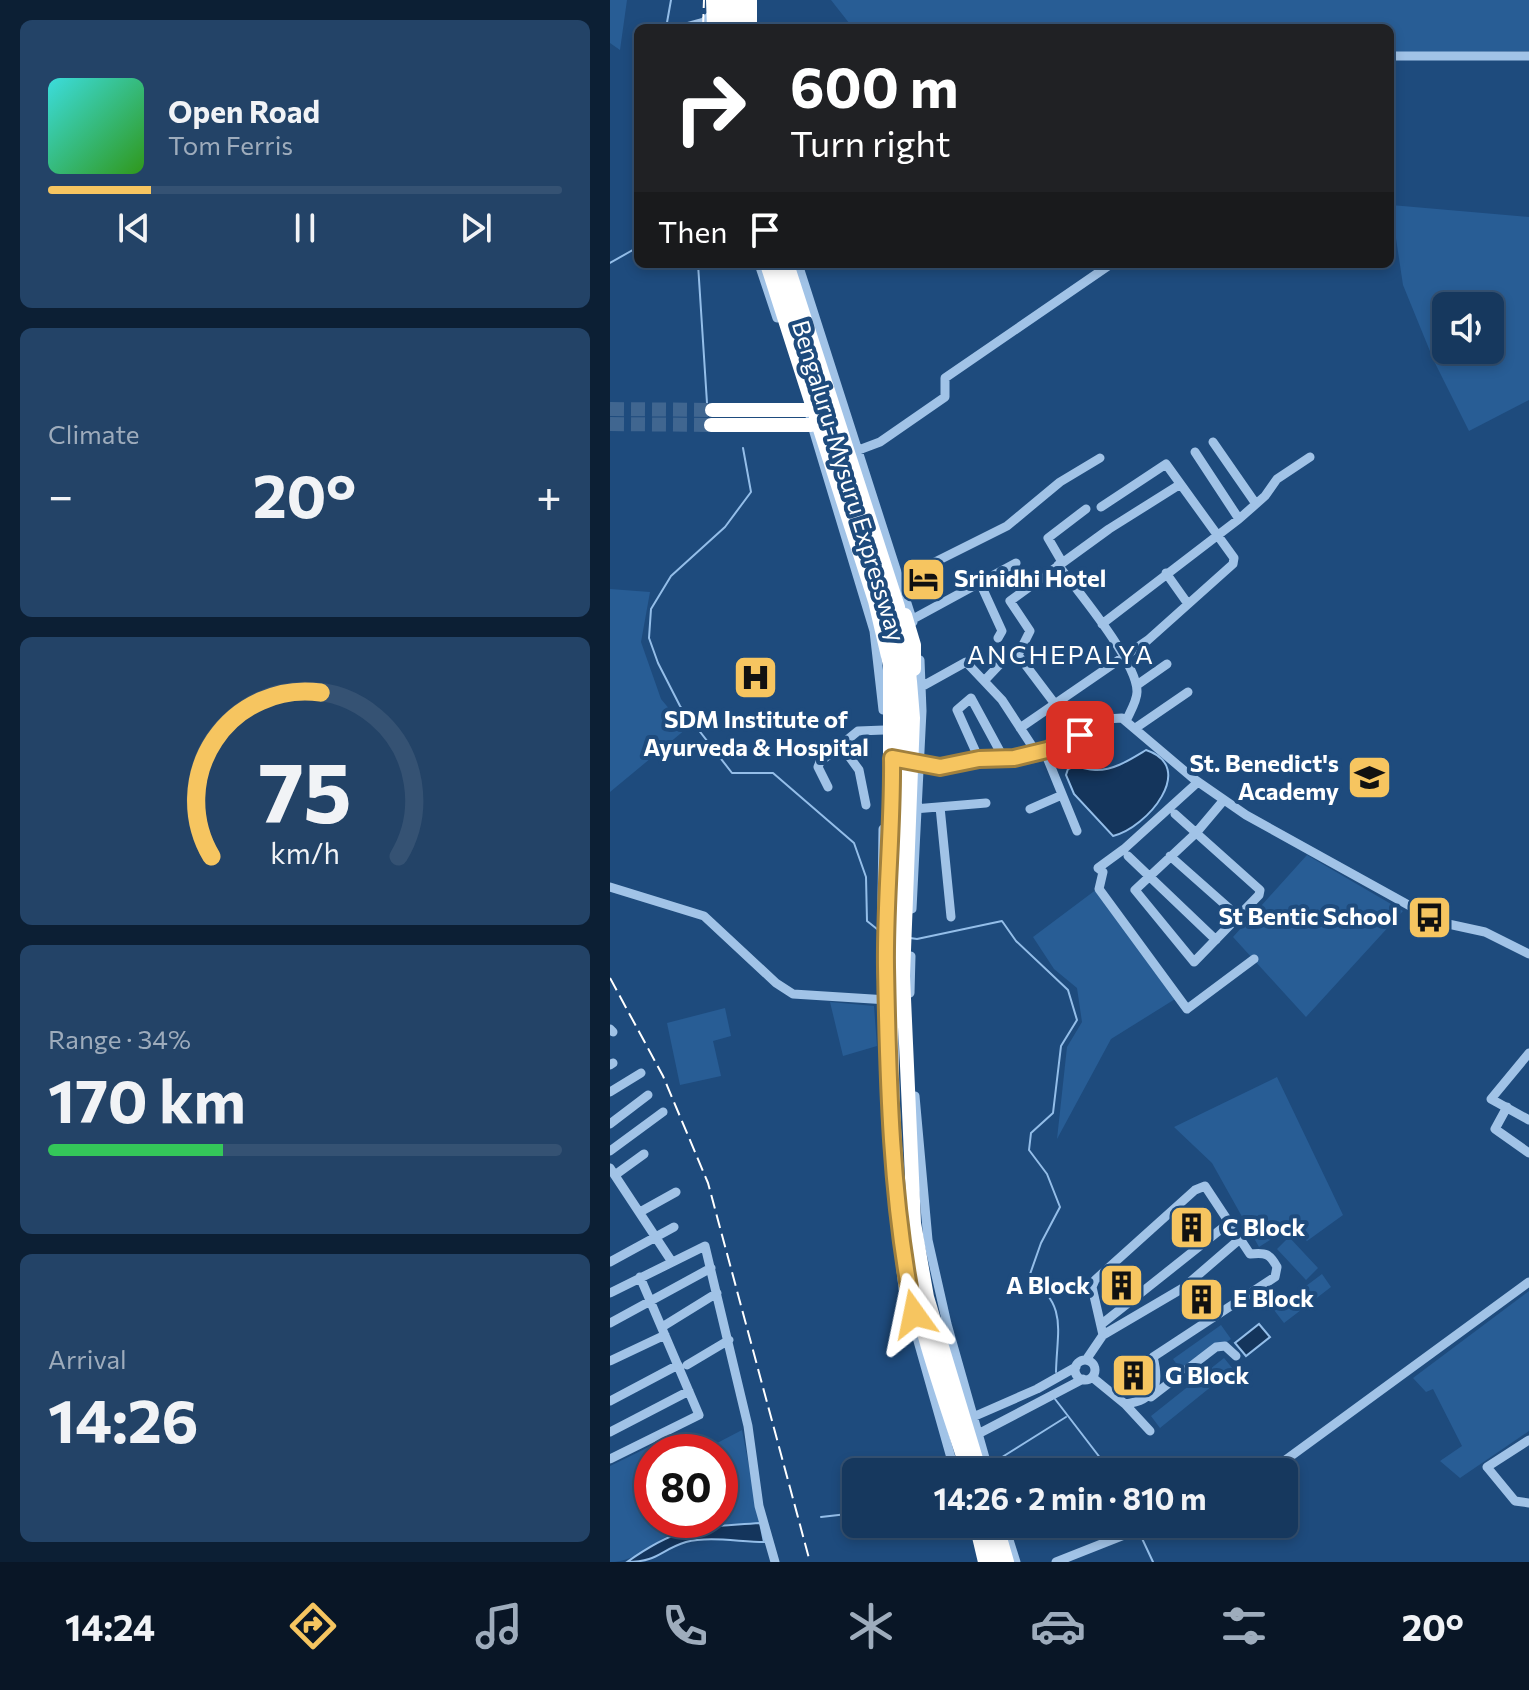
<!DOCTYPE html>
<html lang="en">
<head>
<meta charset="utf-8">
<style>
	:root { --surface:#16385e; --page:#234367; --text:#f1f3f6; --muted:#9eacbc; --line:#355273; --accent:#f6c560 }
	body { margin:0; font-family:Commissioner,sans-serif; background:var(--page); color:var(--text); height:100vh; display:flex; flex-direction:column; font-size:30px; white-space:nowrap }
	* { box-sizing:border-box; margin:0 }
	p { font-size:26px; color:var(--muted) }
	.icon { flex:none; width:44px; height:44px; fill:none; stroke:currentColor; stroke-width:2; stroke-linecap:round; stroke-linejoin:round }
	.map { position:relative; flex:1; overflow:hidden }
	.sheet { display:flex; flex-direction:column; gap:20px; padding:20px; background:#0c1f34; width:610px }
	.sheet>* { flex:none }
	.top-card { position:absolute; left:24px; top:24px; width:760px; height:244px; border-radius:12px; box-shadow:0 4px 12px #0003,0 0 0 2px var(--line); background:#202124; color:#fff; overflow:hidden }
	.tools { position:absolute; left:822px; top:292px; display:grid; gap:16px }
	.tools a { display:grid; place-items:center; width:72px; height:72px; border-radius:12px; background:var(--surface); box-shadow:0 4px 12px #0003,0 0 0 2px var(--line); font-size:40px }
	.speed { position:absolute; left:24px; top:1434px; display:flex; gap:16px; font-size:40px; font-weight:700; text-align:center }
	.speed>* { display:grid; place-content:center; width:104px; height:104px; border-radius:50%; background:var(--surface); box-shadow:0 4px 12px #0003,0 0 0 2px var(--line); line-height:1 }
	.speed .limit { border:12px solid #d22; background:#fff; color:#111 }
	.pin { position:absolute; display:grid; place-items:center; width:68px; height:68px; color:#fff; margin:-34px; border-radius:16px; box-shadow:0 4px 12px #0006 }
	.me { position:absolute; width:88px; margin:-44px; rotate:348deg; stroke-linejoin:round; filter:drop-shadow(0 0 6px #0008) }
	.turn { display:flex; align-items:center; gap:28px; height:168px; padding:0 24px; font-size:36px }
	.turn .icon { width:104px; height:104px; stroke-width:2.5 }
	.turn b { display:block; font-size:56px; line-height:68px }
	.then { display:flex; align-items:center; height:76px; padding:0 24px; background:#0003; gap:16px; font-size:30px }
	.big { font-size:60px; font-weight:700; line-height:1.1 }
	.sheet .widget { flex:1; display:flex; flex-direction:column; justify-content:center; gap:12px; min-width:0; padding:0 28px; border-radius:12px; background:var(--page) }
	.sheet .dial { align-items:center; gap:0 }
	.dial svg { height:208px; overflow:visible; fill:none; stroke:var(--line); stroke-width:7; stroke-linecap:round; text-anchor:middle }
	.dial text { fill:var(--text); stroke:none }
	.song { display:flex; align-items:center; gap:24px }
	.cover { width:96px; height:96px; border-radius:12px; background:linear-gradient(135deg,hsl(180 70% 55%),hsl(110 70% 35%)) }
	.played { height:8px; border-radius:4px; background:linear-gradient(90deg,var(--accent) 20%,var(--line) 20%) }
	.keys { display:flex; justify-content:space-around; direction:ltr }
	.heat { display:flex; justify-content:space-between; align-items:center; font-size:44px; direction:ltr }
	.charge { height:12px; border-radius:6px; background:linear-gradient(90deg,#34c759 34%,var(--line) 0) }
	.trip { position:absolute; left:232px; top:1458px; width:456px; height:80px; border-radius:12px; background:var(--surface); box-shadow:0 4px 12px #0003,0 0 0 2px var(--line); font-weight:700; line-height:80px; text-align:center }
	.dock { display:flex; height:128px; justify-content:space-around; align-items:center; background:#091626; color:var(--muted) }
	.dock .icon { width:56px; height:56px }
	.dock .active { color:var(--accent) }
	.dock b { font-size:36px; color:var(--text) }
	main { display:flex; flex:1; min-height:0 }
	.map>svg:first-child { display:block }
</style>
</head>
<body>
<main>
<section class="sheet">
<div class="widget">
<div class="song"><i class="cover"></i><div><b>Open Road</b><p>Tom Ferris</p></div></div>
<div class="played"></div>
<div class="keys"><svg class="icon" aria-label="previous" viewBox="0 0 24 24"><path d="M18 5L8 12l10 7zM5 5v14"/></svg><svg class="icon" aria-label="pause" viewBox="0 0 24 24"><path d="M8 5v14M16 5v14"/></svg><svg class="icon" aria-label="next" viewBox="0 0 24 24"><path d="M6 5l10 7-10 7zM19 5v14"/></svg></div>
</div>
<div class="widget"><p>Climate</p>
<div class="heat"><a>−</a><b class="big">20°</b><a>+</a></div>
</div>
<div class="widget dial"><svg viewBox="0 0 100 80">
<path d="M14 69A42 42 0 1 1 86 69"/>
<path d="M14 69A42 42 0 0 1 56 6" stroke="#f6c560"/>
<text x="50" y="56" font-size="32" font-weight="700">75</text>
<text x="50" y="72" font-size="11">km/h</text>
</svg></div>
<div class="widget"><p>Range · 34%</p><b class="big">170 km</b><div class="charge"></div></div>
<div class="widget"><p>Arrival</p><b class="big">14:26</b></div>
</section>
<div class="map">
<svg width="919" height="1562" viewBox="0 0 919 1562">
	<rect width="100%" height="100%" fill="#1e4b7d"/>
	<path fill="#285d95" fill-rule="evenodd" d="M0,0h17l-7,50 -10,-7z
		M221,0h698v51l-139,2v-25h-537z
		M781,205l138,12v183l-60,31 -35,-70 -31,-76zM836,306h44v44h-44z
		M0,589l40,3 -9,50 20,57 25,30 -76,63z
		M494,735l7,16 -27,14 -8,-15z
		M697,855l96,56 -97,106 -73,-80z
		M487,889l83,107 -69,43 -54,100 10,-92 15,-25 -5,-34 -23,-19 -21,-32z
		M220,1002l44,4 3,40 -34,10z
		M115,1008l6,28 -18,5 8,35 -41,9 -13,-62z
		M667,1077l66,138 -36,26 -15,-15 -33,21 -47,-84 -38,-36z
		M679,1237l29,31 -12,12 -29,-31z
		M712,1274l9,13 -47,36 -10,-13z
		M919,1291v140l-69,47 -20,-17 22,-15 -29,-57 -7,3 -13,-14z
		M611,1325l10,14 -48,34 -10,-14z
		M614,1358l9,11 -73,59 -9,-12z
		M132,1430l18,93c-24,2 -53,0 -76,6 -28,8 -45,33 -74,33v-96l45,-22 -3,76h68v-68h-20z"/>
	<path fill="#14355c" stroke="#94bee9" stroke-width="2" d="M536,750c52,17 1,78 -33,86l-39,-42 -8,-19 2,-6c10,-5 16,1 27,1 18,1 36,-11 51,-20z
		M649,1324l11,13 -24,19 -11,-13z
		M150,1523l4,19c-24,0 -55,-6 -78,0 -26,8 -28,20 -59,20 54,-38 69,-34 133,-39z"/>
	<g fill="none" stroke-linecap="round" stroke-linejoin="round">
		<path stroke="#94bee9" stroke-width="2" d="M56,28l5,-28
			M0,263l28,-16
			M88,264l9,139
			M133,448l8,44 -26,35 -54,49 -20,33 -2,29 9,25 22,43 52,67h41l81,70 12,34 1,44 10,8
			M300,938l7,1 85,-18 14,20 52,49 9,30 -16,26 -8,67 -22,20 -2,17 18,24 13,33 -19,36 -12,34c39,29 28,52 27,95
			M445,1399l56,73
			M381,1464l75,-47
			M211,1517l35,-4
			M529,1532l14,30"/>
		<path stroke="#406690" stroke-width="14" stroke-dasharray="14 7" stroke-linecap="butt" d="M0,409l102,1
			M0,424l101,1"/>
		<path stroke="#a1c3e7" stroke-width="9" d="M72,28l22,-6 9,-9
			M780,56h139
			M149,264l18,54
			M188,264l115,358
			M200,419l64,212 9,79
			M603,442l43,62
			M246,451l24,-9 65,-45v-19l166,-114
			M585,452l44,67
			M452,562l-14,-24 38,-29
			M448,565c19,25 80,98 79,127 0,9 -7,20 -11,29
			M556,573l22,31
			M291,579l106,-53 53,-44 40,-24
			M371,585l21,46 -4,7
			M303,619l103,-56
			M492,624l137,-105 26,-23 12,-17 33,-22
			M375,680l18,-19
			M527,685l30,-21
			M311,687l45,-25 36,38 34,52
			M445,704l-37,-49 12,-24 -20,-30 99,-72 70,-44
			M527,727l51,-35
			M410,728l128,-88 85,-76 1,-6 -68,-94 -65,43
			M230,744l19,26 7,35
			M434,750l33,81
			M369,759l-22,-49 14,-12 32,59
			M305,761l25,6 39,-8 35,-1 33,-8 59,-31 16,-1 72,61 52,36 193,107 46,10 44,22
			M588,782l-74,67 -26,19 5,4 -4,17 88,120 67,-50
			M218,787l-10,-20 2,-5 38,-31 26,-1
			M330,807l11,110
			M304,809l72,-6
			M420,809l32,-14
			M565,814l85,76 -1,5 -65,67 -59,-72 61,-57 27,-32
			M273,829l-2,140 4,93
			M518,856l88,84
			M560,856l69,61
			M0,887l94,29 72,67 17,11 95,6
			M302,909l10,-198 -2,-51
			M300,993l1,-37
			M0,1029l3,3
			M919,1053l-38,46 38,21
			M0,1065l3,-2
			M0,1092l31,-19
			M305,1096l13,144 19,84 42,148
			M897,1107l-12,22 34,24
			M0,1124l38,-29
			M0,1151l53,-39
			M0,1168l62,94
			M5,1175l29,-21
			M30,1212l36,-20
			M286,1225l7,63 52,184
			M0,1262l64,-35
			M0,1293l95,-47 43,180 11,80 16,56
			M0,1323l101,-55
			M493,1323l127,-101
			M52,1327l55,-34
			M493,1335l80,-47 58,-50
			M465 1370a10 10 0 1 1 20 0a10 10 0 1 1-20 0Z
			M476,1360l17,-25 -11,-48 3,-7 100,-90 10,-4 45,68c16,-2 20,0 27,13l-2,10 -122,80c7,27 3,43 -28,47
			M0,1361l55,-26
			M77,1365l42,-25
			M482,1377l33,27 25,27
			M541,1397l65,-50 9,-1 11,10
			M0,1401l68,-36
			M363,1417l64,-28 39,-22
			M0,1432l79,-41
			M368,1434l105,-55
			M919,1440l-42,27 28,34 14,2
			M0,1459l89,-44 -59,-138
			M659,1472l260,-190
			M394,1524l12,38
			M446,1562l96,-38"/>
		<path stroke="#fff" stroke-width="14" d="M103,0l1,28
			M114,0l1,28
			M127,28l1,-28
			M140,28v-28
			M157,264l108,337 15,64v188
			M102,410h95
			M101,425h100
			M295,615l9,30v24
			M366,1524l9,38
			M374,1524l11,38
			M386,1524l11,38"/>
		<path stroke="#fff" stroke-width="2" stroke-dasharray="14 6" stroke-linecap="butt" d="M93,28l1,-28
			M0,978l53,98 45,107 102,379"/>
		<path stroke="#fff" stroke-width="14" d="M165,264l111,346c28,119 6,242 5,362 0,92 1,207 18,296 12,69 38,137 59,204
			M177,264l111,343 10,50 5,61 -10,258 11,247 13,74 53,175"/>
	</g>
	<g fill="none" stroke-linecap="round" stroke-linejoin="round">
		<defs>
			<path id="route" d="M304,1314c-23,-113 -26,-232 -28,-347 -1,-70 7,-139 6,-209l48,9 39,-8 35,-1 33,-8 33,-15"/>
		</defs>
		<use href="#route" stroke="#a0803e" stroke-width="20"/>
		<use href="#route" stroke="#f6c560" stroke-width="14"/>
	</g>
	<defs>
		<symbol id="hotel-square" viewBox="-11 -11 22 22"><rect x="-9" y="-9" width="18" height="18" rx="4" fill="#f6c560" stroke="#1e4b7d"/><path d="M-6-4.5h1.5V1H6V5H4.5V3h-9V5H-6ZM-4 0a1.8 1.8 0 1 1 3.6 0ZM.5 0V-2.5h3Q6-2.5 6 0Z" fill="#111"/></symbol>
		<symbol id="hospital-square" viewBox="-11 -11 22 22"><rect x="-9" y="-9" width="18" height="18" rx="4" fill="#f6c560" stroke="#1e4b7d"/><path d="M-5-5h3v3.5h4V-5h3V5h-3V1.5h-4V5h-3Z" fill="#111"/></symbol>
		<symbol id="university-square" viewBox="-11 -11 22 22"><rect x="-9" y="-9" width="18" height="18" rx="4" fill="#f6c560" stroke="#1e4b7d"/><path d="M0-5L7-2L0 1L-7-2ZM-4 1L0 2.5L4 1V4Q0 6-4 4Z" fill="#111"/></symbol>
		<symbol id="bus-square" viewBox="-11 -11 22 22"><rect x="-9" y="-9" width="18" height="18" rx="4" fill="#f6c560" stroke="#1e4b7d"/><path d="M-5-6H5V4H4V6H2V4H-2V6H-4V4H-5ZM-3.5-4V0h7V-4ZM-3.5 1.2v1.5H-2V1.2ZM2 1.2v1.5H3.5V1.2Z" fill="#111"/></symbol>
		<symbol id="building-square" viewBox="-11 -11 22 22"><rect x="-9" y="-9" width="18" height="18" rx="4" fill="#f6c560" stroke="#1e4b7d"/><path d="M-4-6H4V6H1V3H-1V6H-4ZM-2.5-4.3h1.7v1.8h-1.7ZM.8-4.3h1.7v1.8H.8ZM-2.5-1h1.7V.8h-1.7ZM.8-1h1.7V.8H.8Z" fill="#111"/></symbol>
	</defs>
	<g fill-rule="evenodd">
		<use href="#hotel-square" x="288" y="554" width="51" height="51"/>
		<use href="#hospital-square" x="120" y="652" width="51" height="51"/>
		<use href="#university-square" x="734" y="752" width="51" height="51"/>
		<use href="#bus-square" x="794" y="892" width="51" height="51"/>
		<use href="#building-square" x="556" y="1202" width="51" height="51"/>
		<use href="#building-square" x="486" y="1260" width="51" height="51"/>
		<use href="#building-square" x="566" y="1274" width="51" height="51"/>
		<use href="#building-square" x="498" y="1350" width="51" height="51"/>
	</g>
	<g text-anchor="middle" stroke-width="8" stroke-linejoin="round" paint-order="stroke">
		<g font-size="24" fill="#fff" stroke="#1e4b7d">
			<text transform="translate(238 481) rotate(73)" y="8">Bengaluru-Mysuru Expressway</text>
		</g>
		<g font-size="24" font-weight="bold" fill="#fff" stroke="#1e4b7d" text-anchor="start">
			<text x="344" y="587">Srinidhi Hotel</text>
			<text x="146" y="728" text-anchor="middle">SDM Institute of<tspan x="146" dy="28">Ayurveda &amp; Hospital</tspan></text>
			<text x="729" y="772" text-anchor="end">St. Benedict's<tspan x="729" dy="28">Academy</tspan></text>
			<text x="788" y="925" text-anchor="end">St Bentic School</text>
			<text x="612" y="1236">C Block</text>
			<text x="480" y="1294" text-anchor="end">A Block</text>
			<text x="623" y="1307">E Block</text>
			<text x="555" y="1384">G Block</text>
		</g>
		<g font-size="26" letter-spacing="2" fill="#fff" stroke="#1e4b7d">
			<text x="451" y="664">ANCHEPALYA</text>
		</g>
	</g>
</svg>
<div class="tools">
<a><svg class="icon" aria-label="sound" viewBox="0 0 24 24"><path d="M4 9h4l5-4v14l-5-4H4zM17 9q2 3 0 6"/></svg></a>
</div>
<div class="speed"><div class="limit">80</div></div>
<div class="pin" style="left:470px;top:735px;background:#d93025"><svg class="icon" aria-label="arrive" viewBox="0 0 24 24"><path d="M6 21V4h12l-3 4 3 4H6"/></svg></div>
<svg class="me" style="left:304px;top:1314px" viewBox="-20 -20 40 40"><path d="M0-17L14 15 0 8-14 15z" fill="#f6c560" stroke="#fff" stroke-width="4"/></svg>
<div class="trip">14:26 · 2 min · 810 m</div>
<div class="top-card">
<div class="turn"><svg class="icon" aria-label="right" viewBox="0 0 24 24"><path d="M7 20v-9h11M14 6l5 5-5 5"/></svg><div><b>600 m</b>Turn right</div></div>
<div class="then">Then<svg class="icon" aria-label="arrive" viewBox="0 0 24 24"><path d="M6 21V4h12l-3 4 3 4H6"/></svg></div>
</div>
</div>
</main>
<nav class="dock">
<b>14:24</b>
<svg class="icon active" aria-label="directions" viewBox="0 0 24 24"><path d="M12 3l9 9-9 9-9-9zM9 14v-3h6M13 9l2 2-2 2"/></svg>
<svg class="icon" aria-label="music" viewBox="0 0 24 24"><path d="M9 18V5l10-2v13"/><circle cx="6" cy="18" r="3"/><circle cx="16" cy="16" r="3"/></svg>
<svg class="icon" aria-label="phone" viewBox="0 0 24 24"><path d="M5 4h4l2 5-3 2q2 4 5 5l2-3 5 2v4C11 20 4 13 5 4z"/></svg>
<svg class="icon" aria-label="climate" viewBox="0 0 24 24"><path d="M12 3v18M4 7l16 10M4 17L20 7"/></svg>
<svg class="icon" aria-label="car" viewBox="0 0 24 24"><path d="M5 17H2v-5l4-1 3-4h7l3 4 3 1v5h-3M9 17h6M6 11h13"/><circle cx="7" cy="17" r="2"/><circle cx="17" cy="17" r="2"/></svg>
<svg class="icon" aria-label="filters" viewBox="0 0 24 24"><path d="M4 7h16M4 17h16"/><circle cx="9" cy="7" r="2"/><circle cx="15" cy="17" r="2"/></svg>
<b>20°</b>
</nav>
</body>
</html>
